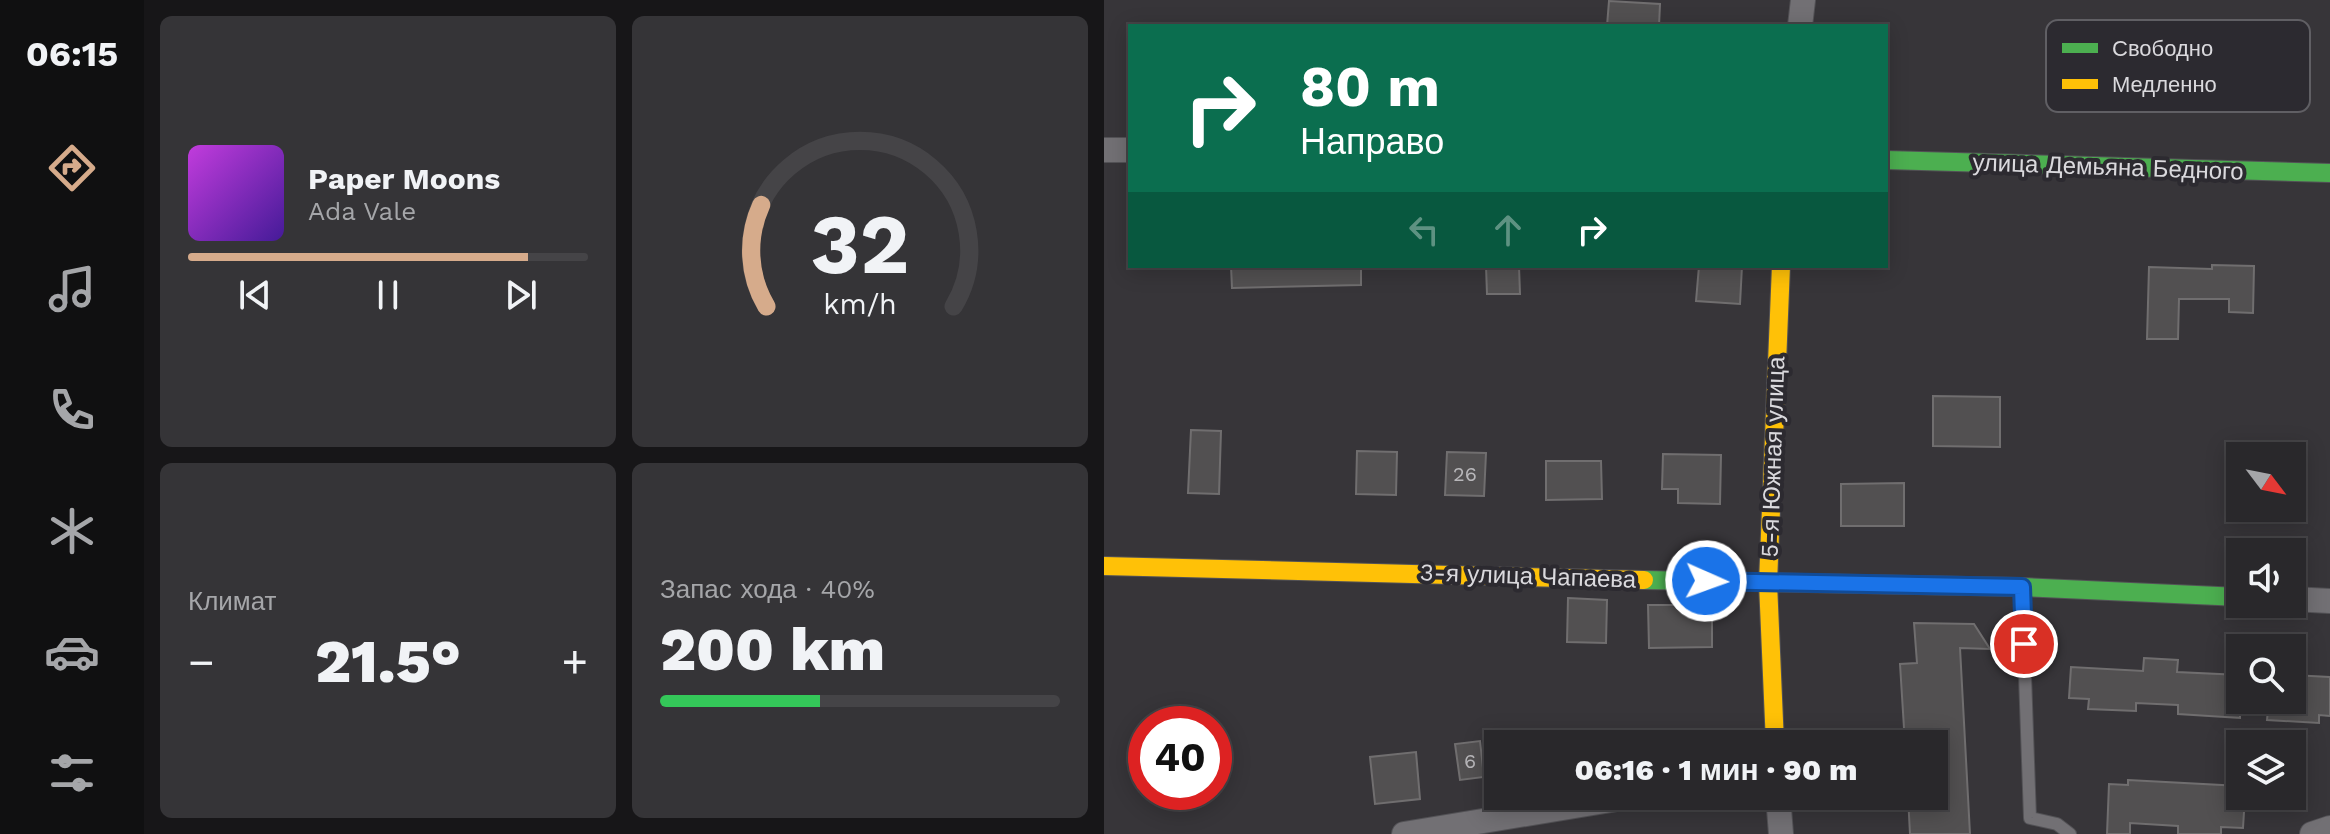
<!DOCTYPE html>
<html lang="ru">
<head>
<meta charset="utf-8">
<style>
	:root { --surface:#29282b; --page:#353437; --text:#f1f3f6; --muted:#a5a6a9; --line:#454447; --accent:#d6ab8b }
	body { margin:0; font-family:"Work Sans",sans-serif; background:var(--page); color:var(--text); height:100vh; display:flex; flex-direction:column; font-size:30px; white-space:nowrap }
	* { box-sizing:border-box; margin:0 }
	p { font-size:26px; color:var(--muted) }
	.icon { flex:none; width:44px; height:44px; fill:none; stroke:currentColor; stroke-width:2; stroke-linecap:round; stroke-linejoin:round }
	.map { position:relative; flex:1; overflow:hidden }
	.side { display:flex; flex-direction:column; gap:16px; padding:16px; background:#171618; width:960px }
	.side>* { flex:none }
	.guide { position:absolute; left:24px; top:24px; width:760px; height:244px; border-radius:0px; box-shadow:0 4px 20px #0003,0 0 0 2px var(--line); background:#0b6e4f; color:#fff; overflow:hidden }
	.needle { width:52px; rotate:122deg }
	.fabs { position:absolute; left:1122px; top:442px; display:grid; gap:16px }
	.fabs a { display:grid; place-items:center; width:80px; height:80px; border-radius:0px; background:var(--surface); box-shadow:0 4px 20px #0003,0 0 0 2px var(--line); font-size:40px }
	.speed { position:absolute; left:24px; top:706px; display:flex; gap:16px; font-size:40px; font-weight:700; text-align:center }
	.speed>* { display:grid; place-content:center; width:104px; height:104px; border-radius:50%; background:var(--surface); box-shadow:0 4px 20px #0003,0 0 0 2px var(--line); line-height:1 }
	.speed .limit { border:12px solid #d22; background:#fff; color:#111 }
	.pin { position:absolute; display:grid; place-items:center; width:68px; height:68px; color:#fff; margin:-34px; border:4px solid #fff; border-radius:50%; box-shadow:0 2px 8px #0007 }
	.me { position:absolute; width:88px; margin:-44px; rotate:92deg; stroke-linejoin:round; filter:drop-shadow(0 0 6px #0008) }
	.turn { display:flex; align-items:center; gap:28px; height:168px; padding:0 40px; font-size:36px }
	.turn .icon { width:104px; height:104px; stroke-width:2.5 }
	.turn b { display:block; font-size:56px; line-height:68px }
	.lanes { display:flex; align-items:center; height:76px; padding:0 40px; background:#0003; justify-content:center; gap:40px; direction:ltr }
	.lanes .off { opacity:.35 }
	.big { font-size:60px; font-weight:800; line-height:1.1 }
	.side .widget { flex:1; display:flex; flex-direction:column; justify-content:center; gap:12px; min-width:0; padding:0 28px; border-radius:12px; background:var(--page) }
	.side .dial { align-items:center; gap:0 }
	.dial svg { height:208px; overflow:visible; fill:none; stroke:var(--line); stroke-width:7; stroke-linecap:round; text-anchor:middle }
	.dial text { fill:var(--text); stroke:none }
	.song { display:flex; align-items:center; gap:24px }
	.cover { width:96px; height:96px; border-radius:12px; background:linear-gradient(135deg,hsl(290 70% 55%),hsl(260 70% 35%)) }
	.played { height:8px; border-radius:4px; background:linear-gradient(90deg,var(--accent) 85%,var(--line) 85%) }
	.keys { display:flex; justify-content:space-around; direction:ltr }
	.heat { display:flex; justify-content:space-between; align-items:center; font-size:44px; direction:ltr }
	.charge { height:12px; border-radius:6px; background:linear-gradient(90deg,#34c759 40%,var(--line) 0) }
	.side .tiles { flex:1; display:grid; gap:16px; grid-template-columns:repeat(2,1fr) }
	.trip { position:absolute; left:380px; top:730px; width:464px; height:80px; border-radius:0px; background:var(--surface); box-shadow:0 4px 20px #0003,0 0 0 2px var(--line); font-weight:800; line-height:80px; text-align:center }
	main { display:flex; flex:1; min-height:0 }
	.tab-bar { display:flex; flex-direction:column; width:144px; justify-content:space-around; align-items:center; background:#101011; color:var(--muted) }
	.tab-bar .icon { width:56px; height:56px }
	.tab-bar .active { color:var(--accent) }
	.tab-bar b { font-size:36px; color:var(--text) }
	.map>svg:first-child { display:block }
</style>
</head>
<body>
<main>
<nav class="tab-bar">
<b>06:15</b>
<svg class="icon active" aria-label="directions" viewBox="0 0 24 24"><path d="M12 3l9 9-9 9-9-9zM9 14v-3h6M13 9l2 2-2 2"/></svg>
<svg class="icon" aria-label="music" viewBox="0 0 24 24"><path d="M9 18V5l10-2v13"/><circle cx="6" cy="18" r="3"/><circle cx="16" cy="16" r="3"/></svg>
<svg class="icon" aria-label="phone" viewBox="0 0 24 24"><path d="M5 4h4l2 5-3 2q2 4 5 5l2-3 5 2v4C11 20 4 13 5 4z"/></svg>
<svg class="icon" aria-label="climate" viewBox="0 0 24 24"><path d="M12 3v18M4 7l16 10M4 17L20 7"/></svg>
<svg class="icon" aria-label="car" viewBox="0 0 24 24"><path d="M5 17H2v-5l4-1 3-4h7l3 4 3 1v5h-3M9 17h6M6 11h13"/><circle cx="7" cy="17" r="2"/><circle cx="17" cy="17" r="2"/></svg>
<svg class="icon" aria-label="filters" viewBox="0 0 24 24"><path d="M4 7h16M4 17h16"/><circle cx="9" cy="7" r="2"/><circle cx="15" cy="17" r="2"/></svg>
</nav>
<section class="side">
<div class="tiles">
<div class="widget">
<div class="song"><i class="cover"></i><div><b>Paper Moons</b><p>Ada Vale</p></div></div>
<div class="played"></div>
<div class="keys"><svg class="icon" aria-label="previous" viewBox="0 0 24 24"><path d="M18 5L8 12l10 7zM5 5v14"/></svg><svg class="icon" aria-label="pause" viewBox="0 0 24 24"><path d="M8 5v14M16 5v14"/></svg><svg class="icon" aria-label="next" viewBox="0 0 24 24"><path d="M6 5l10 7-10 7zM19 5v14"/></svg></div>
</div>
<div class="widget dial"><svg viewBox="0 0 100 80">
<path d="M14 69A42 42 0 1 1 86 69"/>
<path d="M14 69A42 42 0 0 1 12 30" stroke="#d6ab8b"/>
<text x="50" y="56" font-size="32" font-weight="700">32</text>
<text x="50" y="72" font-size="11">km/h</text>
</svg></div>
<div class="widget"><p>Климат</p>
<div class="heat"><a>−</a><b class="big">21.5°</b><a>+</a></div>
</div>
<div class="widget"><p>Запас хода · 40%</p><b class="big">200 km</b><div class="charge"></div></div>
</div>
</section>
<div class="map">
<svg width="1226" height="834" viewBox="0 0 1226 834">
	<rect width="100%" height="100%" fill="#373539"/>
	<path fill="#525051" stroke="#706e6f" stroke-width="2" d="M505,1l51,3 -1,22h-52z
		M1108,265l42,1 -1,47 -24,-1v-13h-50l-1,40h-31l2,-72 63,2z
		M127,266h130v19l-129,3z
		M382,266h33l1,28h-33z
		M595,266h43l-2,38 -44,-3z
		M829,396l67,1v50l-67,-1z
		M87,430l30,1 -2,63 -31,-1z
		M253,451l40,1 -1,43 -40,-1z
		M343,452l39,1 -2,43 -39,-1z
		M559,454l58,1 -1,49 -42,-1v-14h-16z
		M442,461h55l1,38 -56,1z
		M800,483v43h-63v-42z
		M464,598l39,2 -1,43 -39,-1z
		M544,605h64v42l-63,1z
		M810,623l60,1 16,25 -30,-1 10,186h-60l-2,-38h26v-52h-29l-5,-80 17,-1z
		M1040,658l34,2 -1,12 63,3v43l-62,-4v-9l-42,-2v8l-48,-2 1,-10 -20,-1 2,-31 72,4z
		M1188,675l38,2v39l-11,-1v8l-52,-3 2,-20h23z
		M376,741l4,36 -24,3 -5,-36z
		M312,752l4,47 -45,5 -5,-47z
		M1024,780l112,6v10h5l-2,32 -22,-1v7h-43v-8l-48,-3v11h-23l2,-50 19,1z"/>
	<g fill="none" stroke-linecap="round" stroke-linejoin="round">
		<defs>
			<path id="lane" d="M918,590l8,228 27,6 13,10"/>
			<path id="street" d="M696,26l3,-26
				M0,150h26
				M1188,599l38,2
				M674,796l3,38
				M300,834l231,-38
				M1208,834l18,-6"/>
			<path id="fast" d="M782,160l444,13
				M540,580l378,7 218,10"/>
			<path id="slow" d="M0,566l540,14
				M671,744l-7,-161 13,-317"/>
		</defs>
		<use href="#lane" stroke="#535256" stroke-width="14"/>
		<use href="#street" stroke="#535256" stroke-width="26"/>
		<use href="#fast" stroke="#535256" stroke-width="20"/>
		<use href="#slow" stroke="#535256" stroke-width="20"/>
		<use href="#lane" stroke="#727074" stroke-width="12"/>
		<use href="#street" stroke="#727074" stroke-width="24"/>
		<use href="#fast" stroke="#4caf50" stroke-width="18"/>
		<use href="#slow" stroke="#ffc107" stroke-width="18"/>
	</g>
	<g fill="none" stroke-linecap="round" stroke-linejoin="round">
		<defs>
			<path id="route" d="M602,581l316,6 2,57"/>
		</defs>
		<use href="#route" stroke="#114b97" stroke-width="20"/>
		<use href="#route" stroke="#1a73e8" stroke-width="14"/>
	</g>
	<g text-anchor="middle" stroke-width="8" stroke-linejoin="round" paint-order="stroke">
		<g font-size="20" fill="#b8b7ba">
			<text x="361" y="481">26</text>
			<text x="366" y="768">6</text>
		</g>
		<g font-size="24" fill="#dad9dd" stroke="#2c2a30">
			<text transform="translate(1004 167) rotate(2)" y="8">улица Демьяна Бедного</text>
			<text transform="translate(669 457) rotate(-88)" y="8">5-я Южная улица</text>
			<text transform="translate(424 576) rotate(2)" y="8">3-я улица Чапаева</text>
		</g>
	</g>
	<rect x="942" y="20" width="264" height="92" rx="12" fill="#2c2a30" stroke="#605f64" stroke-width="2"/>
	<rect x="958" y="43" width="36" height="10" fill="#4caf50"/>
	<rect x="958" y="79" width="36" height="10" fill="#ffc107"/>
	<g font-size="22" fill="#dad9dd">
		<text x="1008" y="56">Свободно</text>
		<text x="1008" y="92">Медленно</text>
	</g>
</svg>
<div class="fabs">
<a><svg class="needle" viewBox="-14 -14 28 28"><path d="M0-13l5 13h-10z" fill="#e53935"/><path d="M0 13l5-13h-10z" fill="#a5a6a9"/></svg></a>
<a><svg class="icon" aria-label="sound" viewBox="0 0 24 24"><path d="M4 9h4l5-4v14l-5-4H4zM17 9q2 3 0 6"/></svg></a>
<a><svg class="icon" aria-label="search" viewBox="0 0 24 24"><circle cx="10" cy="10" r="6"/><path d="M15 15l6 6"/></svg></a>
<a><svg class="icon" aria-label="layers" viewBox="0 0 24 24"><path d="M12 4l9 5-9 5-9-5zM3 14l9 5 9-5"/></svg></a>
</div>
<div class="speed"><div class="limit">40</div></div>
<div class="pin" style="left:920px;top:644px;background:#d93025"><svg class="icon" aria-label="arrive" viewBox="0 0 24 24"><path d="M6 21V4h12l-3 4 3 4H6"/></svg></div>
<svg class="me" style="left:602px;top:581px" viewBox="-20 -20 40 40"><circle r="17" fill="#1a73e8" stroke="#fff" stroke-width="3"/><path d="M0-11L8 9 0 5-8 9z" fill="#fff"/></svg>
<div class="trip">06:16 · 1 мин · 90 m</div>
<div class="guide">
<div class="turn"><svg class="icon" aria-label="right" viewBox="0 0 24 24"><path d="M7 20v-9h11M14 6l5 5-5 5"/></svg><div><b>80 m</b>Направо</div></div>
<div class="lanes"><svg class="icon off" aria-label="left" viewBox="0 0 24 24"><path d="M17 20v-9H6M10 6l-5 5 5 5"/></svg><svg class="icon off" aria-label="ahead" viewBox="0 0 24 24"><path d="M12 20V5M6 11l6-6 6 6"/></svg><svg class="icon" aria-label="right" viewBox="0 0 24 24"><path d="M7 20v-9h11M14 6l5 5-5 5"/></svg></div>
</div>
</div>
</main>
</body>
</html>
